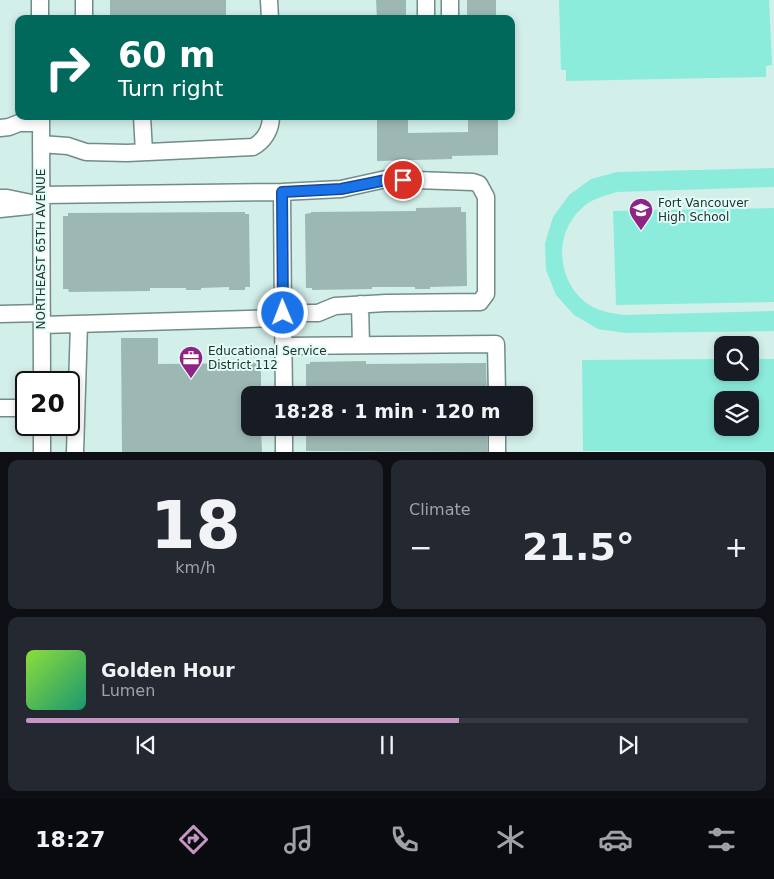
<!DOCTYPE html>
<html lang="en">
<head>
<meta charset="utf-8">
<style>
	:root { --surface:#171b24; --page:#242831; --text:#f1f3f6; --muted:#9ea1a6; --line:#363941; --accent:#c596c4 }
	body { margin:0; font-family:"DejaVu Sans",sans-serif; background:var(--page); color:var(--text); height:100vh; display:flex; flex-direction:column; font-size:19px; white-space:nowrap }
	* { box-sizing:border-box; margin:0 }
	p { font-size:16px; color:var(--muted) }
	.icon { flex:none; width:28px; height:28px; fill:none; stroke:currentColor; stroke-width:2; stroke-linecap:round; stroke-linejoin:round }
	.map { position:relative; height:452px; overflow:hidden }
	.panel { display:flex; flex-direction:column; gap:8px; padding:8px; background:#0d0f14; flex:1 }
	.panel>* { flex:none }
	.hud { position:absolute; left:15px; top:15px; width:500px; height:105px; border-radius:10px; box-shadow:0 2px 8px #0003; background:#00695c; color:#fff; overflow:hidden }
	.controls { position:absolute; left:714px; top:336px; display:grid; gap:10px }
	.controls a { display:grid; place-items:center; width:45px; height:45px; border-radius:10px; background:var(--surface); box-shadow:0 2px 8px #0003; font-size:25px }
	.speed { position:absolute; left:15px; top:371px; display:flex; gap:10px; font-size:25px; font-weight:700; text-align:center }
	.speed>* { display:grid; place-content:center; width:65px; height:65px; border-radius:50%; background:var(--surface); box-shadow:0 2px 8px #0003; line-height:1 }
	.speed .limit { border:2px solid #111; border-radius:8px; background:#fff; color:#111 }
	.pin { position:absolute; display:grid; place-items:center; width:42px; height:42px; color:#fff; margin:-21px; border:2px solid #fff; border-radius:50%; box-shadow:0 1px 5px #0007 }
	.me { position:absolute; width:55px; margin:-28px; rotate:359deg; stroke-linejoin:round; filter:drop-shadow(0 0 4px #0008) }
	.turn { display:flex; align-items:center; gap:18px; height:105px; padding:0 20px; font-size:22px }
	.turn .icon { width:65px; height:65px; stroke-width:2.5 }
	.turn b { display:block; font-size:35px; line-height:42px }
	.big { font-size:38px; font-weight:600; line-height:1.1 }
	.panel .card { flex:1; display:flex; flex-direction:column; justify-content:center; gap:8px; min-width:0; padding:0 18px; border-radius:10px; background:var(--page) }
	.panel .dial { align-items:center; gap:0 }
	.dial b { font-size:65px; line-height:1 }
	.song { display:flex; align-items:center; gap:15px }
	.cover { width:60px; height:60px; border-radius:8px; background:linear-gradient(135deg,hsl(90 70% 55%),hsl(160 70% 35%)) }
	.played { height:5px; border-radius:2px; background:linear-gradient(90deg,var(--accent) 60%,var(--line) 60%) }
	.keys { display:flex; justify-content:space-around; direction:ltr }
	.heat { display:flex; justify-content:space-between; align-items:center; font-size:28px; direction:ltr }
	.panel .tiles { flex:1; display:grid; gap:8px; grid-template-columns:1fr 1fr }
	.card:last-child { grid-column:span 2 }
	.trip { position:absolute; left:241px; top:386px; width:292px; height:50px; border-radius:10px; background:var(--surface); box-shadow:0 2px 8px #0003; font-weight:600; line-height:50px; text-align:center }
	.tab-bar { display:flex; height:80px; justify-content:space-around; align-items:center; background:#090b0e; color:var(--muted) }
	.tab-bar .icon { width:35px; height:35px }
	.tab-bar .on { color:var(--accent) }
	.tab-bar b { font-size:22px; color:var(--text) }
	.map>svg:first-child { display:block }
</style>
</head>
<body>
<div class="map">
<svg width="774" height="452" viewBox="0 0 774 452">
	<rect width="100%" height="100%" fill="#d3efea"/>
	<path fill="#8cecdc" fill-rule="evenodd" d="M559,0h210l3,65 -6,1v11l-200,4v-11h-5z
		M774,168v19l-157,5c-13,4 -27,7 -37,18 -26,25 -23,69 5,92 11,9 26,11 39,13l150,-4v20l-149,2 -27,-4 -24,-14 -18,-20 -10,-25 -1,-27 8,-26 16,-22 22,-16 26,-7z
		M774,208v94l-158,3 -3,-94z
		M722,359v13h28v-13h24v92h-191l-1,-91zM722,400h28v28h-28z"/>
	<path fill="#9db8b3" d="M110,0h116v19h-116z
		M376,0h30v19h-29z
		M467,0h29v19h-29z
		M377,116h31v17l60,-1v-16h30v39l-46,1v3l-75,2z
		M461,207v5h5l1,74 -37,1v2h-15v-2h-43v2l-60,1v-2h-6l-1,-74 6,-1v-1l105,-1v-3z
		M245,212v2h4l1,73h-5v3h-16v-3l-28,1v2h-15v-2h-36v3l-81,1 -1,-3h-5v-73h5v-3z
		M121,338h37v26l103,-1v32h-11v33h11l1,24h-140z
		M366,361v3l120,-1 1,32h-181v-31h4v-2z
		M306,428h181v24l-181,-1z"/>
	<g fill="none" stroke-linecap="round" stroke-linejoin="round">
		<defs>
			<path id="minor" d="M40,0v19
				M84,0v19
				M269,0l1,19
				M426,0v19
				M450,0v19
				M41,116l1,266
				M142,116l2,36
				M0,128l9,-1 10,-4h22
				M41,144l27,2 18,6 41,1 126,-6c11,-6 18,-17 18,-31
				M282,192l59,-3 45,-10 87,3 6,2 7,13v97l-6,8 -94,1 -51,3 -17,7h-35
				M41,195l241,-3 1,126
				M0,198h7l34,7
				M0,209l29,-3
				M360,304l1,41
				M0,314l42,-1
				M42,325l241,-7 1,77
				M284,346l212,-2 1,51
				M0,408h26
				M42,425v27
				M284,428v24
				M497,428v24
				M75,452l4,-128"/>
		</defs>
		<use href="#minor" stroke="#728c87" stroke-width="19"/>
		<use href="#minor" stroke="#fff" stroke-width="16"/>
	</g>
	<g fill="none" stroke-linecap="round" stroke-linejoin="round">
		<defs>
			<path id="route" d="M283,313l-1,-121 59,-3 45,-9h17"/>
		</defs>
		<use href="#route" stroke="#114b97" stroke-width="12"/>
		<use href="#route" stroke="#1a73e8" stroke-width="9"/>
	</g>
	<defs>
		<symbol id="school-pin" viewBox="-11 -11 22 30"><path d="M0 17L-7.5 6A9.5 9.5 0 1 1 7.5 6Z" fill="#902486" stroke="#e0fdf7"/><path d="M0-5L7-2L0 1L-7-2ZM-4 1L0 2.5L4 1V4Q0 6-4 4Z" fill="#fff"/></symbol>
		<symbol id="office-pin" viewBox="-11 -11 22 30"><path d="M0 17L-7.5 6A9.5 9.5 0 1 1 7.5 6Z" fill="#902486" stroke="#e0fdf7"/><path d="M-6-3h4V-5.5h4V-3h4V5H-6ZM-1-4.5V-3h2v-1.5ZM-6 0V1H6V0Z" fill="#fff"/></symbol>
	</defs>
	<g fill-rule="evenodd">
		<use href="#school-pin" x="627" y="196" width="28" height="38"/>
		<use href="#office-pin" x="177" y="344" width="28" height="38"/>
	</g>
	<g text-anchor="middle" stroke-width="4" stroke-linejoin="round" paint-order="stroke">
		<g font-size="12" fill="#26312f" stroke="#e0fdf7" text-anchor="start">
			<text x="658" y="207">Fort Vancouver<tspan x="658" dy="14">High School</tspan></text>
			<text x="208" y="355">Educational Service<tspan x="208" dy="14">District 112</tspan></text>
		</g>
		<g font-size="12" fill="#26312f" stroke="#e0fdf7">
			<text transform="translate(41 249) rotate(-90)" y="4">NORTHEAST 65TH AVENUE</text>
		</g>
	</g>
</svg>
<div class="controls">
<a><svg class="icon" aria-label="search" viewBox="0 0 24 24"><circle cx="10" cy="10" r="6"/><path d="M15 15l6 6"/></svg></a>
<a><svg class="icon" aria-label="layers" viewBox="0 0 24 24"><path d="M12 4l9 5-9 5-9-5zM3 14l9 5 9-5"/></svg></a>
</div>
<div class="speed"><div class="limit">20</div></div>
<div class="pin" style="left:403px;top:180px;background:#d93025"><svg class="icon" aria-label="arrive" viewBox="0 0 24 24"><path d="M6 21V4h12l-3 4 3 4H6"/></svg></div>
<svg class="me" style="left:283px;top:313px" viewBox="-20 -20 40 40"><circle r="17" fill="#1a73e8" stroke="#fff" stroke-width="3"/><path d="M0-11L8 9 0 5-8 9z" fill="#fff"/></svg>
<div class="trip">18:28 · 1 min · 120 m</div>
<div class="hud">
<div class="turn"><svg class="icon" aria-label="right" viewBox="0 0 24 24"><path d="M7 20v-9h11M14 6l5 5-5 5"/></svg><div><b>60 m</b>Turn right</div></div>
</div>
</div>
<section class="panel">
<div class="tiles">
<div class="card dial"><b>18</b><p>km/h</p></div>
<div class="card"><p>Climate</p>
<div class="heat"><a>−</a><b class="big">21.5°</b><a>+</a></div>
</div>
<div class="card">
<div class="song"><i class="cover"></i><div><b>Golden Hour</b><p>Lumen</p></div></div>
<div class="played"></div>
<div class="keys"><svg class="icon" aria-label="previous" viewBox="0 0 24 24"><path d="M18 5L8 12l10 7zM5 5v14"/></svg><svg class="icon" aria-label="pause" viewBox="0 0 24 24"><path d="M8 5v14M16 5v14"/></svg><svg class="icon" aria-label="next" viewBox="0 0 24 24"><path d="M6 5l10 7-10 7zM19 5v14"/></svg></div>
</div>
</div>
</section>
<nav class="tab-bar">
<b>18:27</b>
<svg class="icon on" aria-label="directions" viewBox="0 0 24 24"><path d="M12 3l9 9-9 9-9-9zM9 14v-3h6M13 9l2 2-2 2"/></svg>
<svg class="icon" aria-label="music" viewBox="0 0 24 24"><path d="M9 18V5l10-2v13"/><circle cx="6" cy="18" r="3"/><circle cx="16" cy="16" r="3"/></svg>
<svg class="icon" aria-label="phone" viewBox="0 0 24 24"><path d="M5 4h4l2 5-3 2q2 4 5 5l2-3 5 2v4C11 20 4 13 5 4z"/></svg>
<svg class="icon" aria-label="climate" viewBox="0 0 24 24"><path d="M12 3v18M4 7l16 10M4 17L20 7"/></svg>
<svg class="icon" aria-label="car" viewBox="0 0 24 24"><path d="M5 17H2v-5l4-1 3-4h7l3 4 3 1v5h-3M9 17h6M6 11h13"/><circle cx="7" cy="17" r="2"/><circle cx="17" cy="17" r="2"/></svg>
<svg class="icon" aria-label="filters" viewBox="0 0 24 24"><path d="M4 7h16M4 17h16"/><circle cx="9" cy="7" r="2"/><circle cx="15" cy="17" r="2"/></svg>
</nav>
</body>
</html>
